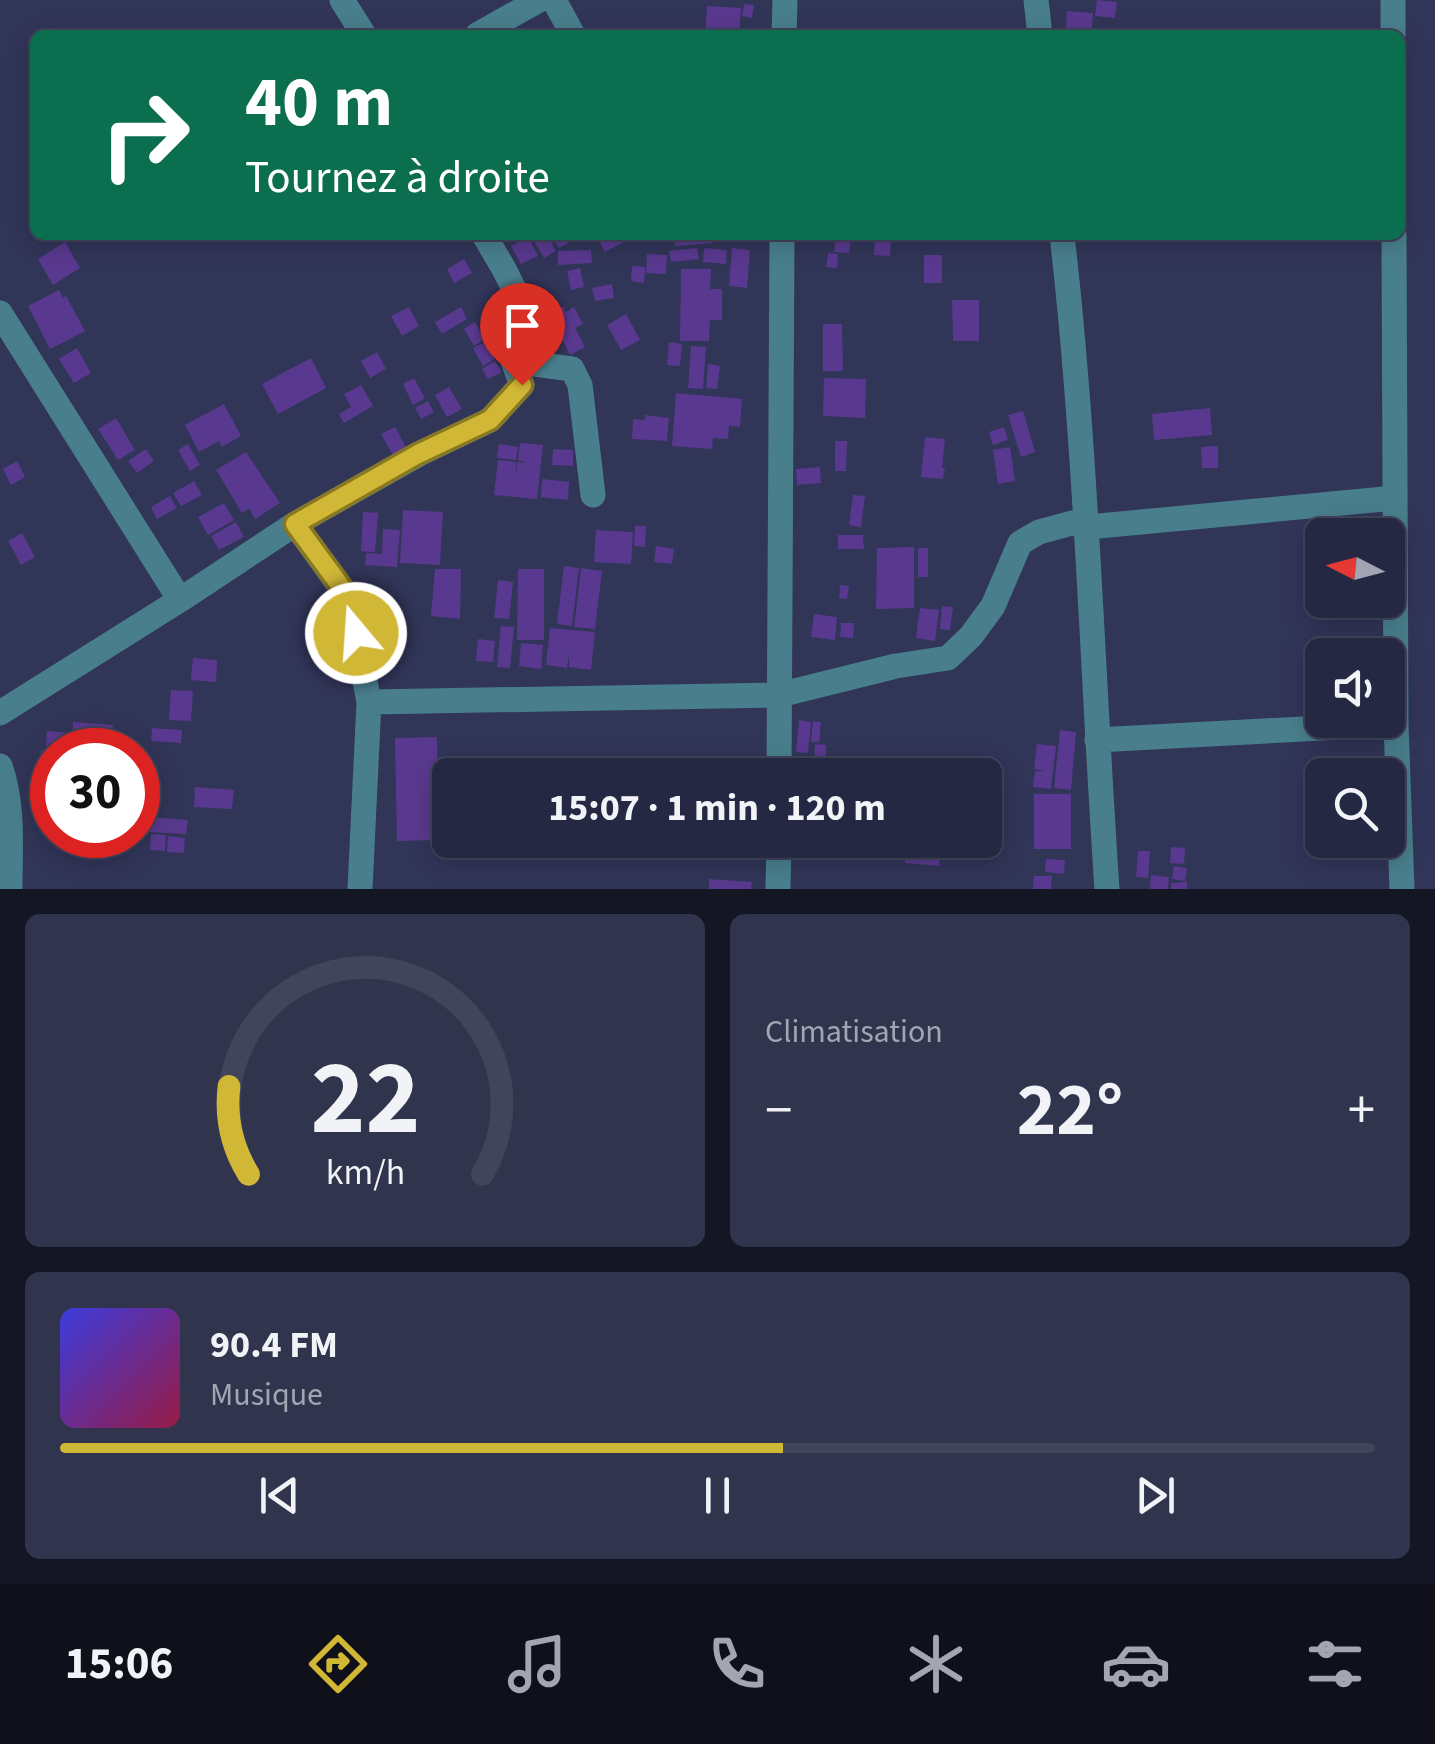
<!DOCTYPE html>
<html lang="fr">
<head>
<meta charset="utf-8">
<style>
	:root { --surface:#252842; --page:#31344d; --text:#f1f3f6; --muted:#a3a6b2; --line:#42445b; --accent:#d1b736 }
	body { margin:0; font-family:"Source Sans 3",sans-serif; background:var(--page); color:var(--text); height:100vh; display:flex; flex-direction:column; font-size:38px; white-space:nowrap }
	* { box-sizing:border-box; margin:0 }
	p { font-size:32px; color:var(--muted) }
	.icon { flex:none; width:55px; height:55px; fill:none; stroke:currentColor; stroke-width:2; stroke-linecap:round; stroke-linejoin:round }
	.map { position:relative; height:889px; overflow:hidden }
	.drawer { display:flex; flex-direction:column; gap:25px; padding:25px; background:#141624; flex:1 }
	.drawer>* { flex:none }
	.guide { position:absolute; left:30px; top:30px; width:1375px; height:210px; border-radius:15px; box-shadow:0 5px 25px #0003,0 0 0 2px var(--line); background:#0b6e4f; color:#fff; overflow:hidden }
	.needle { width:65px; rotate:276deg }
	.fabs { position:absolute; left:1305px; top:518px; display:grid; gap:20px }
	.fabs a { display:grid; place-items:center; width:100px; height:100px; border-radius:15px; background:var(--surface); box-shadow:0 5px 25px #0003,0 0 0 2px var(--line); font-size:50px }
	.speed { position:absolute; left:30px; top:728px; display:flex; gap:20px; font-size:50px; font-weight:700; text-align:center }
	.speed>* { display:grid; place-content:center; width:130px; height:130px; border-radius:50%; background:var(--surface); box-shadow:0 5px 25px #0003,0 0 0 2px var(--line); line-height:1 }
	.speed .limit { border:15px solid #d22; background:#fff; color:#111 }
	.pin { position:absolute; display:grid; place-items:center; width:85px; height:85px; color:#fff; margin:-102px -42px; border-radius:50% 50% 50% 0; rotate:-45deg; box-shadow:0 0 10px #0007 }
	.pin .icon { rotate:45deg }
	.me { position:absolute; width:110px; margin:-55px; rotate:342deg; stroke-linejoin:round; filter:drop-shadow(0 0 8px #0008) }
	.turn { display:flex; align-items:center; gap:35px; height:210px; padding:0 50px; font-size:45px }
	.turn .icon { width:130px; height:130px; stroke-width:2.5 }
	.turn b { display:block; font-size:70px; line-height:85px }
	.big { font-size:75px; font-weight:700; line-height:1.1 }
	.drawer .card { flex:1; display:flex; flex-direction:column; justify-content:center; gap:15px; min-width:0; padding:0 35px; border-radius:15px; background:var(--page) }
	.drawer .dial { align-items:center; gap:0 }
	.dial svg { height:260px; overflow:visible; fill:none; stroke:var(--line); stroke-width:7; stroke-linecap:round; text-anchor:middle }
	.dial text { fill:var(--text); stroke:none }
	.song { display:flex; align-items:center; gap:30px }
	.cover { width:120px; height:120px; border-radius:15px; background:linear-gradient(135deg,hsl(240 70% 55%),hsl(340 70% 35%)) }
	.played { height:10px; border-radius:5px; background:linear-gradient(90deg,var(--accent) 55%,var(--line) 55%) }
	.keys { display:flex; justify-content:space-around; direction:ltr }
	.heat { display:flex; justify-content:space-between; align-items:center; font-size:55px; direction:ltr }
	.drawer .tiles { flex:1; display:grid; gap:25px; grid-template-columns:1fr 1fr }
	.card:last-child { grid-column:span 2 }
	.trip { position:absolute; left:432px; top:758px; width:570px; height:100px; border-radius:15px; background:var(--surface); box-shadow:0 5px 25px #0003,0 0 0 2px var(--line); font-weight:700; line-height:100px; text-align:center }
	.tabs { display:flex; height:160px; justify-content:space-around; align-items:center; background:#0f101a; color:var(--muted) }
	.tabs .icon { width:70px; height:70px }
	.tabs .active { color:var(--accent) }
	.tabs b { font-size:45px; color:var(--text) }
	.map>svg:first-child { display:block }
</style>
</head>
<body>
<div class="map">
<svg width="1435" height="889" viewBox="0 0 1435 889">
	<rect width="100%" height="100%" fill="#313558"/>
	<path fill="#59398f" d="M1097,0l20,2 -2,16 -20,-2z
		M744,4l10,1 -2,13 -10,-2z
		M707,6l34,2 -2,27h-34z
		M1067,11l26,2 -1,16 -26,-1z
		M530,235h17l9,16 -12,7z
		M551,235h31l-23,13z
		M596,235h28l3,5 -22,12z
		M674,235h38l1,8 -38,3z
		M875,235h16l-1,21 -16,-1z
		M528,237l10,19 -17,8 -10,-18z
		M836,239l15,1 -2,13 -15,-1z
		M65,242l15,26 -27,17 -15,-26z
		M697,248l2,11 -28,3 -2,-11z
		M704,248l23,2 -1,14 -23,-2z
		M732,248l18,2 -3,38 -18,-2z
		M591,250l1,13 -34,2v-14z
		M828,253l10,1 -1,14 -11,-1z
		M647,254l20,1 -1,19 -20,-1z
		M924,255h18v28h-18z
		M464,259l8,14 -18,10 -7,-14z
		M632,266l13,1 -1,16 -13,-2z
		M580,268l4,19 -13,3 -4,-19z
		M681,269h30l-1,20h12v31h-12l-1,21h-29z
		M612,284l2,14 -19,3 -3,-13z
		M59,290l4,8 3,-2 19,35 -35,18 -22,-43z
		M952,300h27v41h-26z
		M563,306l3,6 8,-5 9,17 -8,4 10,19 -15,8 -21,-41z
		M409,307l10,19 -17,10 -11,-20z
		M461,307l6,12 -25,15 -7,-12z
		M626,314l14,26 -19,10 -14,-25z
		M495,318l5,9 -13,8 -5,-10z
		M475,322l10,17 -11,7 -10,-17z
		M823,324h19l1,47h-20z
		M485,342l10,17 -12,7 -10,-18z
		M669,342l13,2 -2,22 -13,-1z
		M691,346l15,1 -3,42 -15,-1z
		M77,348l14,25 -17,10 -15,-24z
		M377,352l9,17 -16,9 -9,-17z
		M311,358l15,30 -48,26 -16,-30z
		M495,361l7,11 -14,7 -6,-10z
		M708,364l12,2 -3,23 -11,-1z
		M414,378l11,20 -12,7 -10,-21z
		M824,378l42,1 -1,39 -42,-2z
		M361,385l12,21 -29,17 -5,-9 12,-7 -7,-13z
		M449,387l13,22 -15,8 -12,-22z
		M676,393l66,6 -2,28 -11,-1 -1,13 -15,-1 -1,11 -40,-3z
		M428,401l6,11 -13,7 -6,-11z
		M224,404l17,32 -19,11 -3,-6 -20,11 -14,-27z
		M1210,408l2,27 -58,5 -2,-26z
		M1023,411l12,41 -14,5 -13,-42z
		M645,415l24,3 -2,23 -35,-2 1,-20 12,1z
		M116,418l19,32 -17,10 -20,-31z
		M395,427l11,20 -13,8 -12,-21z
		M1004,427l4,13 -15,5 -4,-13z
		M925,437l20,2 -3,29h3l-2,11 -22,-2z
		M835,441h12l-1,30h-11z
		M520,443l23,2 -6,54 -43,-4 4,-35 18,2v13l1,-13 10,1 -9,-3z
		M188,444l12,21 -10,6 -12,-21z
		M499,444l19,3 -2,13 -19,-2z
		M1218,446v22h-16l-1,-21z
		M1010,447l5,34 -17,3 -5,-34z
		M146,449l8,12 -17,12 -9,-12z
		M553,449l20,1v16l-21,-1z
		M246,452l34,51 -25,16 -6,-11 -7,5 -26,-43z
		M17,461l8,16 -14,8 -8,-16z
		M820,467l1,16 -24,2 -1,-16z
		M542,479l27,3 -1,18 -27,-3z
		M194,481l8,14 -21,11 -8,-13z
		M853,495l12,1 -4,31 -12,-2z
		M170,496l7,12 -20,11 -6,-12z
		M224,503l10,17 -26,15 -10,-18z
		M403,510l40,2 -3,53 -40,-2z
		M363,512l15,1 -3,39 -14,-1z
		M236,522l8,15 -25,13 -8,-14z
		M635,526h11l-1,21 -11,-1z
		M383,529l17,1 -3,37 -32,-2 1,-12 16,1z
		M596,530l37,2 -2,32 -37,-2z
		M22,533l13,24 -14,8 -13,-24z
		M838,535h25l1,14h-26z
		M656,546l18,3 -2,15 -18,-2z
		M914,547v61l-38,1 1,-61z
		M918,548h10v29h-10z
		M564,566l15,2 -7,58 -15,-2z
		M581,568l21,3 -7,58 -21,-2z
		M435,569h26l-1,50 -29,-3z
		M518,569h26v71h-27z
		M498,580l15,2 -4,37 -15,-1z
		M840,585l9,1 -2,13 -8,-1z
		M942,606l11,1 -3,23 -10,-1z
		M920,608l19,2 -4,31 -19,-3z
		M814,614l23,3 -2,23 -24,-3z
		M841,623h13l-1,15 -13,-1z
		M501,626l13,1 -4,41 -13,-1z
		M550,628l45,4 -4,38 -22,-3v-12l-2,13 -21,-3z
		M478,639l17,2 -2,21 -17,-1z
		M521,643l22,2 -2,24 -22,-3z
		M193,658l24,2 -1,22 -25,-2z
		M171,690l22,1 -2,30 -22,-1z
		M799,720l12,2 -3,31 -12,-1z
		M813,721l8,1 -2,20h-8z
		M73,722l40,3 -2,20 -39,-3z
		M152,728l30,2 -1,13 -30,-2z
		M1060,730l16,2 -5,58 -17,-2z
		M47,731l23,2 -1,15 -23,-2z
		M437,737l2,103 -42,1 -2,-103z
		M815,744l11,1 -1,21h-11z
		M1037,744l19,2 -5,43 -18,-2 2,-16h11l-12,-2z
		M41,750l11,1v13l-12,-1z
		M141,787l17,1 -2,27 -17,-1z
		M195,787l39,3 -2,19 -38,-2z
		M1034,794h37v55h-37z
		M150,817l38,3 -2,14 -36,-2z
		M151,834l15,1 -1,16 -15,-1z
		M77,835h42l-1,10 -42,-4z
		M168,836l17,2 -1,15 -17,-1z
		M908,840h34l-3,26 -34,-3z
		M1171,847l14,1 -1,16 -14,-1z
		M1138,851h12l-2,27 -12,-1z
		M1046,859l19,1 -1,14 -19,-2z
		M1174,866l13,2 -2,13 -13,-2z
		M1151,875l18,2 -1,12h-18z
		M1034,876h18l-1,13h-18z
		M709,879l43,3 -1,7h-42z
		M1187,882v7h-16v-6z"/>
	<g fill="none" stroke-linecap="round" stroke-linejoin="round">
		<path stroke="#497f8d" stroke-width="25" d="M342,0l22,35
			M554,0l19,35
			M1036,0l4,35
			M1393,0v35
			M477,35l62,-35
			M784,35l1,-35
			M1062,235c25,217 30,436 45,654
			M1394,235l2,489 6,165
			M0,313l180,287
			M513,361l59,8 8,16 13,110
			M295,524l54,75 20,103 -9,187
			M369,702l410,-7 117,-29 52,-8 23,-22 22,-30 27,-63 19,-11 33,-9 16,4 307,-29
			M0,713l180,-113 115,-76 124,-70 71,-34 32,-35 -9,-24 16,-42 -25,-50 -20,-34
			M1097,740l299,-16
			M0,766c14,39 10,83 10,123
			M779,775l3,-540
			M778,889l1,-49"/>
	</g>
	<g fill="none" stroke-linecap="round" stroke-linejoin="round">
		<defs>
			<path id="route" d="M356,633l-6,-34 -55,-75 123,-70 72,-34 32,-35"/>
		</defs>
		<use href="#route" stroke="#887723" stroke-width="25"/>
		<use href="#route" stroke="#d1b736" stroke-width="18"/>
	</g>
</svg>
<div class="fabs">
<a><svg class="needle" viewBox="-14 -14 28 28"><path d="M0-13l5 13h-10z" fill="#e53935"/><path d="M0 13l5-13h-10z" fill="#a3a6b2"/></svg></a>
<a><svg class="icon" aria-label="sound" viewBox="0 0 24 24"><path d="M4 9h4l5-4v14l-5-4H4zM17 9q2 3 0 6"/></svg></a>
<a><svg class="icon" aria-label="search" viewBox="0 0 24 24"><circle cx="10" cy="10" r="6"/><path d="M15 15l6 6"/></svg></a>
</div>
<div class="speed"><div class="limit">30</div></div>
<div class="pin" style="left:522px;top:385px;background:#d93025"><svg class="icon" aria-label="arrive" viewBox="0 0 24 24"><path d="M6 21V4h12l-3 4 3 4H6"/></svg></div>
<svg class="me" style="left:356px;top:633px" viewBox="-20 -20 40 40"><circle r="17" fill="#d1b736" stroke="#fff" stroke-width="3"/><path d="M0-11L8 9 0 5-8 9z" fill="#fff"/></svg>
<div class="trip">15:07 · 1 min · 120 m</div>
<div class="guide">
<div class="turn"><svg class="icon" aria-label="right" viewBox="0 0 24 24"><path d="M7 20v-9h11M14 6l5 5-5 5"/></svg><div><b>40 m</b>Tournez à droite</div></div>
</div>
</div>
<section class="drawer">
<div class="tiles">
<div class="card dial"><svg viewBox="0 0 100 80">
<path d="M14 69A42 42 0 1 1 86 69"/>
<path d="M14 69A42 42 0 0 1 8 42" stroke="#d1b736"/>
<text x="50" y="56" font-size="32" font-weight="700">22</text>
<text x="50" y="72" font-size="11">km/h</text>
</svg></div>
<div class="card"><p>Climatisation</p>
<div class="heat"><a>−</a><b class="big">22°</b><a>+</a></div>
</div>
<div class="card">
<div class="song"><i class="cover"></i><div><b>90.4 FM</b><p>Musique</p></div></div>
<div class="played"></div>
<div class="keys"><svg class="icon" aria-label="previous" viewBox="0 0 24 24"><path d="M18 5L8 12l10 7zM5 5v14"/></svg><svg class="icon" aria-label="pause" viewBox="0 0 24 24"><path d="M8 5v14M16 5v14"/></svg><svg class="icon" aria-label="next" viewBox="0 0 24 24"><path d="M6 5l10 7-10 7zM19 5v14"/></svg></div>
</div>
</div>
</section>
<nav class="tabs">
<b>15:06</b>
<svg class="icon active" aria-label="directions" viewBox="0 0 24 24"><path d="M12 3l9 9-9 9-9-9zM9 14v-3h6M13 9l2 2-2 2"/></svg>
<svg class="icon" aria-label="music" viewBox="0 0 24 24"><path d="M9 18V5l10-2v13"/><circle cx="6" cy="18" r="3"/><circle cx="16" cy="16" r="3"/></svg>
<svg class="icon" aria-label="phone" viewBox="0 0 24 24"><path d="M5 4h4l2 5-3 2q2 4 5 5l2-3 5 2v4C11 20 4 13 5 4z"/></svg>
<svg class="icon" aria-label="climate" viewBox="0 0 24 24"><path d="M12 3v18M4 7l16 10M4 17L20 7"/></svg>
<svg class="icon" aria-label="car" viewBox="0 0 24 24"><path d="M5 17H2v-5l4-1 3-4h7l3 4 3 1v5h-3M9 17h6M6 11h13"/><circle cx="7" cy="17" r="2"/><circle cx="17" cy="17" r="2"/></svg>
<svg class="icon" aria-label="filters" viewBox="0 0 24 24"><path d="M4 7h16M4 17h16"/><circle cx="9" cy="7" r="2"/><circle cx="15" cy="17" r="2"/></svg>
</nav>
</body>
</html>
